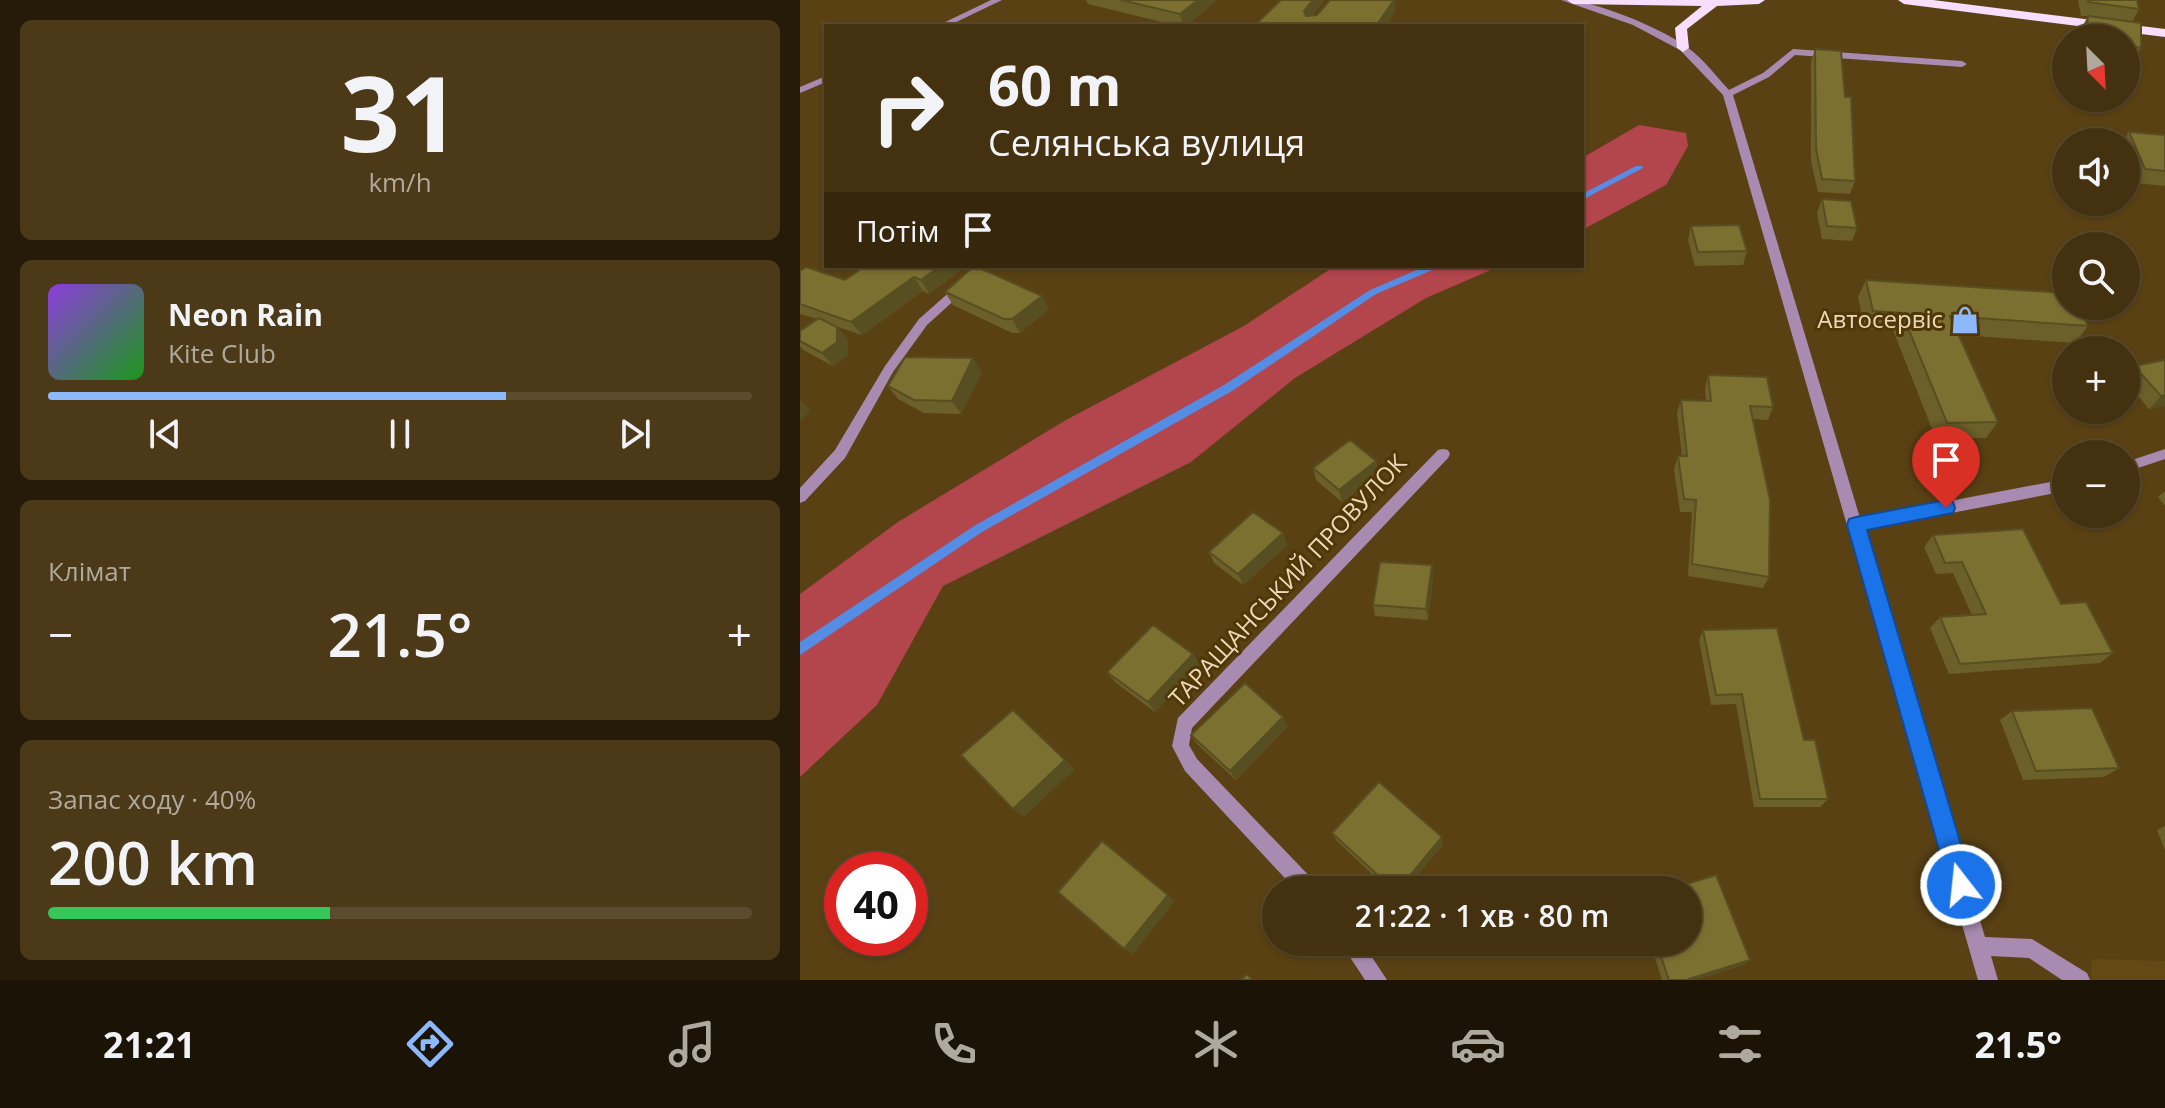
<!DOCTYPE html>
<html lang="uk">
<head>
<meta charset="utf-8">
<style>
	:root { --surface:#44310f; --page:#4b3918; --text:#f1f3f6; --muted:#afa99e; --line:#5c4c2f; --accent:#8db9fc }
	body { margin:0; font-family:"Open Sans",sans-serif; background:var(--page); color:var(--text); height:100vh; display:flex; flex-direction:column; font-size:30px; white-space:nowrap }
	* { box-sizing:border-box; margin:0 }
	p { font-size:26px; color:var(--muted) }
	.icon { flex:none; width:44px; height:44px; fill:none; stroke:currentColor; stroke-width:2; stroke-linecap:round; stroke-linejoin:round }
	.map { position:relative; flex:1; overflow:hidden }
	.details { display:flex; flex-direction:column; gap:20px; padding:20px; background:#251b08; width:800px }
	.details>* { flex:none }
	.hud { position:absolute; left:24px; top:24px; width:760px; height:244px; border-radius:0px; box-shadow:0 2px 6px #0004,0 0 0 2px var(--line); background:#44310f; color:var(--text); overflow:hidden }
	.needle { width:52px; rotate:156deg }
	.fabs { position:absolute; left:1252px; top:24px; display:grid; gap:16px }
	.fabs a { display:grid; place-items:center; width:88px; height:88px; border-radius:50%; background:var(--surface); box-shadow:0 2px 6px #0004,0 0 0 2px var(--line); font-size:40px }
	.speed { position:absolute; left:24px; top:852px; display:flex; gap:16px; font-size:40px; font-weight:700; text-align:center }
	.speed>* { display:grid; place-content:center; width:104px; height:104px; border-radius:50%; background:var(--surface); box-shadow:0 2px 6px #0004,0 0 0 2px var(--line); line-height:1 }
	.speed .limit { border:12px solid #d22; background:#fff; color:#111 }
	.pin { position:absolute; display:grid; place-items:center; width:68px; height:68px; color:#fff; margin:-82px -34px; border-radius:50% 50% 50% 0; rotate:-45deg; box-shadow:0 0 8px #0007 }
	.pin .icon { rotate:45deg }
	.me { position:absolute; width:88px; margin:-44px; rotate:344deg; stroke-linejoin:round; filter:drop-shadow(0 0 6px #0008) }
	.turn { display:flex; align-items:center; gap:28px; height:168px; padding:0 32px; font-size:36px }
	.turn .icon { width:104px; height:104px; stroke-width:2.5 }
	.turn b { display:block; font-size:56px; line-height:68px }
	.then { display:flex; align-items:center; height:76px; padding:0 32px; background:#0003; gap:16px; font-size:30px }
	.big { font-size:60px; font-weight:600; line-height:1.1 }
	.details .card { flex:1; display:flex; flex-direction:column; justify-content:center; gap:12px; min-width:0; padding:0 28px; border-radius:12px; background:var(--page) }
	.details .dial { align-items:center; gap:0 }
	.dial b { font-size:104px; line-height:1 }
	.song { display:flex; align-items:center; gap:24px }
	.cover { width:96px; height:96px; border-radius:12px; background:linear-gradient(135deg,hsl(270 70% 55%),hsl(120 70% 35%)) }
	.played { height:8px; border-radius:4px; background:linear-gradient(90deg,var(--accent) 65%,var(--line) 65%) }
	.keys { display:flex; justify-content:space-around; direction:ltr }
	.heat { display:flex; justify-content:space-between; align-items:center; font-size:44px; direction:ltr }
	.charge { height:12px; border-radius:6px; background:linear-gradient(90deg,#34c759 40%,var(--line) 0) }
	.trip { position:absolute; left:462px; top:876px; width:440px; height:80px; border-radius:40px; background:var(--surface); box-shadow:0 2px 6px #0004,0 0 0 2px var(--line); font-weight:600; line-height:80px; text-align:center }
	.tab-bar { display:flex; height:128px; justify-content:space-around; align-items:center; background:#1b1406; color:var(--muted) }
	.tab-bar .icon { width:56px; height:56px }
	.tab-bar .selected { color:var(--accent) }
	.tab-bar b { font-size:36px; color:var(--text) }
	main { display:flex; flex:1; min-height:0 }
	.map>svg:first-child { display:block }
</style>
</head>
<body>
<main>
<section class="details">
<div class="card dial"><b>31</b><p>km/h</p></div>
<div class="card">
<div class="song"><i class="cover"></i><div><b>Neon Rain</b><p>Kite Club</p></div></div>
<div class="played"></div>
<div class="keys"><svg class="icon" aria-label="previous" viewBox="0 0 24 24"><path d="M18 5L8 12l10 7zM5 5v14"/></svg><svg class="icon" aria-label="pause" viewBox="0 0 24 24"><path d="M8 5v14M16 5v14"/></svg><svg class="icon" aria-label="next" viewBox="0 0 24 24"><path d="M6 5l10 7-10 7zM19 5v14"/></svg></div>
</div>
<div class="card"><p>Клімат</p>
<div class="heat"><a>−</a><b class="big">21.5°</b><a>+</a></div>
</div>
<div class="card"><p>Запас ходу · 40%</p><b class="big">200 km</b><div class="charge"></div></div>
</section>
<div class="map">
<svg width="1365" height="980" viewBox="0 0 1365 980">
	<rect width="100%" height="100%" fill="#5a4114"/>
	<path fill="#654914" d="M1292,959l73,2v19h-74z"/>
	<path fill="#b3454d" d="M839,125l47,8 2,13 -22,39 -84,45v-72z
		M535,266h165l-74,32 -131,80 -104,84 -248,124 -66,119 -77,72v-183l98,-72 168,-102 178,-94z"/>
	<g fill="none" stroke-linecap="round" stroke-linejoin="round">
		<path fill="#568de4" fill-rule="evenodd" d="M836,166h6l1,2 -61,32v-6z
			M626,266h13l-2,2 -61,26 -144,97 -250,141 -182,123v-13l174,-116 250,-141 146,-95z"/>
		<path fill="#a98bb1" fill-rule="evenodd" d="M191,0h11l-54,26h-11z
			M761,0c33,0 95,26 123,45 17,11 31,30 45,45l34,-17 30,-24 169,12 5,3 -5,3 -167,-12 -26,22 -36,18 127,423 206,-39v12l-203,39 122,407 47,2 55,34 3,7h-28l-33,-22 -38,-2 7,24h-20l-255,-885 -43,-45 -47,-25z
			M26,76v6l-26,11v-6z
			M179,266h13l-65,59 -34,47 -48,86 -40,43 -5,2v-15l35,-38 50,-84 34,-47z
			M643,449l5,1 2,4 -2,4 -256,270 -3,17 8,14 119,124 2,7h-22l-111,-119 -13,-25 6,-28 260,-268z
			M1365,449v10l-39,13v-10z
			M540,942h22l25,38h-22z"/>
		<path fill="#f6defc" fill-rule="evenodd" d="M767,0h198l-6,4 -42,2 -30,23 2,19 -6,4 -6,-4 -2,-20 27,-22 -129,-2z
			M1098,0h35l232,29v8l-261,-33z"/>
	</g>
	<path fill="#6b6029" d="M286,0h131l-31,26h-8l-90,-22z
		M1278,0h59l2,9 -7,13 9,26 -8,13 -7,-1v-22h-46l1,-9 7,-13h-7z
		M1015,49l30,48 10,84 -5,13 -32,-2 -7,-31v-99z
		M1329,132l36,3v51l-29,-3 -10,-25v-16h-3z
		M1022,199l35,29 -5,13 -30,-2 -5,-26z
		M891,226l56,25 -4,14 -48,1 -7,-26z
		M161,270l-32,24 -6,-3 -61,44 -27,-9 13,14v15l-15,11 -30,-16 -3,-4v-15l17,-12 -17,-5v-43l45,9z
		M1066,280l222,46 -13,17 -117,-8 40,87 -12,16 -50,1 -43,-109 -28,-1 -7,-32z
		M145,292l104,17 -29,24h-8l-59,-28z
		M1365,360v46l-16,3 -23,-27v-6l8,-10z
		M182,372l-21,42 -37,-1 -26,-14 -10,-13z
		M908,375l65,32 -5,13 -15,-1 16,158 -6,11 -75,-12 4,-64h-12l-6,-43 4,-13h4l-5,-43 4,-13 25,1 -1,-13z
		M576,461l2,12 -36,29 -26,-22 -3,-12z
		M1365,491v15l-7,-9z
		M1133,535l128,69 52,49 -13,10 -151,11 -19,-46 10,-11 32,-2 -19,-42 -17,1 -12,-27z
		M487,545l-44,40 -29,-22 -5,-11z
		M633,577l-5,43 -53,-4 -2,-11z
		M903,630l101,110 24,59 -8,8h-66l-18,-103 -25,1 -12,-65z
		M393,654l6,10 -44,48 -40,-30 -8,-10z
		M1212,711l107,57 -15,9 -81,3 -23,-60z
		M488,726l-52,54 -39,-36 -6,-9z
		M1365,826v24l-8,-20z
		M532,833l111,12 -38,45h-16l-53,-50z
		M850,942h38l62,18 -7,5 -48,15h-33z"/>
	<path fill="#574e22" d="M398,0h19l-31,26h-3l-3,-12z
		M513,0h11v1l-18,23 -2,-13z
		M594,0h1l1,11 -10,15h-10z
		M140,266h19l2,4 -32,24 -8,-14z
		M114,277l9,14 -61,44 -11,-13z
		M242,296l7,13 -29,24 -8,-14z
		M37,327l11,13v15l-15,11 -11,-13z
		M173,358l9,14 -21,42 -9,-13z
		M1365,395v11l-16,3 12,-13z
		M0,399l11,12 -11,10z
		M576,461l2,12 -36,29 -3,-12z
		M483,533l4,12 -44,40 -5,-11z
		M632,565l1,12 -5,43 -2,-11z
		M393,654l6,10 -44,48 -7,-10z
		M213,710l62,59 -51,48 -11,-8z
		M483,717l5,9 -52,54 -6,-9z
		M642,837l1,8 -38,45h-7z
		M302,841l73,60 -42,53 -9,-5z
		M950,960l-7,5 -48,15h-9z"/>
	<path fill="#7c7030" stroke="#574e22" stroke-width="2" d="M321,0h77l-18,14z
		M481,0h32l-9,11 2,5 11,-1 13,-15h64l-18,26h-122z
		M1288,0h49l2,9 -51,-7z
		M1288,16l53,7v25l-15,-3v-7l-40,-1z
		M1015,49l26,2 4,46h6l4,84 -33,-2 -6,-31z
		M1329,132l36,3v36l-20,-2z
		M1022,199l29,2 6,27 -30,-2z
		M939,225l8,26 -49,1 -7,-26z
		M65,266h75l-19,14 -7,-3 -63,45 -51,-18v-33l6,-4 39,13z
		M174,266h1l67,30 -30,23h-8l-59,-27z
		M1066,280l200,13v13h14l8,20 -138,-10 48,106 -51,1 -45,-110 -29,-2z
		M19,318l18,9v15l-15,11 -22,-12v-10z
		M105,357l68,1 -21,43 -38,-1 -26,-14z
		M1365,360v35l-4,1 -27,-30z
		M908,375l59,2 6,30 -23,-1 20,94 -1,77 -77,-13 4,-64 -12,-1 -6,-43h9l-6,-56 30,1z
		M550,440l26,21 -37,29 -26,-22z
		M453,512l30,21 -45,41 -29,-22z
		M1223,529l38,75 25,-2 27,51 -153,11 -20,-47 46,-3 -24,-52 -17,1 -12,-28z
		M580,562l52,3 -6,44 -53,-4z
		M353,625l40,29 -45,48 -41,-30z
		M977,628l27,112h11l13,59h-68l-18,-105 -26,1 -13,-65z
		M445,683l38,34 -53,54 -39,-36z
		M1292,708l27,60 -83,3 -24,-60z
		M213,710l52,50 -52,49 -52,-54z
		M579,782l63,55 -44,53h-4l-62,-57z
		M302,841l66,54 -44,54 -66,-57z
		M916,875l34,85 -64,20h-17l-13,-38h32v-52h-21z
		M447,974l5,6h-11z"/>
	<path fill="#1a73e8" stroke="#114b97" stroke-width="2" d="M1146,500l7,2 2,6 -2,5 -86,17 106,355 -4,9 -8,3 -9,-3 -3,-9 -102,-360 2,-6 7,-2z"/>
	<defs>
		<symbol id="shop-bare" viewBox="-9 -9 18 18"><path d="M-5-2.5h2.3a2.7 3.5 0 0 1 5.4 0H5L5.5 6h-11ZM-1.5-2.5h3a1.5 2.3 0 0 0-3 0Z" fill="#8db9fc" stroke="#4f3706" stroke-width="2.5" paint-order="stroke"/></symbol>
	</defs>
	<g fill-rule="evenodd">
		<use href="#shop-bare" x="1145" y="300" width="40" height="40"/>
	</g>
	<g text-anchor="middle" stroke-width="6" stroke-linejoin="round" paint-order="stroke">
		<g font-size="24" fill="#ecd9bd" stroke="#4f3706" text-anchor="end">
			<text x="1143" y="328">Автосервіс</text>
		</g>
		<g font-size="24" fill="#ecd9bd" stroke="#4f3706">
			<text transform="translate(488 581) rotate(-47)" y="8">ТАРАЩАНСЬКИЙ ПРОВУЛОК</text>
		</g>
	</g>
</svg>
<div class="fabs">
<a><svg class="needle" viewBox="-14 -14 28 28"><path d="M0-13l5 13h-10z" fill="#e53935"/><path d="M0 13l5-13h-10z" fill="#afa99e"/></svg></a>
<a><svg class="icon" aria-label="sound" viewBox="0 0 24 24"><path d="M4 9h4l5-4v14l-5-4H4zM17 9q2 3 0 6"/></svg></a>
<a><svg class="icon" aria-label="search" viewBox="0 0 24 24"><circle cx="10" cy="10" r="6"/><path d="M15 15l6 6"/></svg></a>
<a>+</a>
<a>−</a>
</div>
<div class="speed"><div class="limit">40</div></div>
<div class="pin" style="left:1146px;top:508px;background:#d93025"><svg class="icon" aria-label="arrive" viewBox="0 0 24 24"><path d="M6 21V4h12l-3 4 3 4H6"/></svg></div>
<svg class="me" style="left:1161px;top:885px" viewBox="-20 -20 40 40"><circle r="17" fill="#1a73e8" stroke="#fff" stroke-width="3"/><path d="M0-11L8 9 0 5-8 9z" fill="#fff"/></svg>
<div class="trip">21:22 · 1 хв · 80 m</div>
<div class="hud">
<div class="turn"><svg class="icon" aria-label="right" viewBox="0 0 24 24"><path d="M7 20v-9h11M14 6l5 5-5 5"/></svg><div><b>60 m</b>Селянська вулиця</div></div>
<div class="then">Потім<svg class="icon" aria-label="arrive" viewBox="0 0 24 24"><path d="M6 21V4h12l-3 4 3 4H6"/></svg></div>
</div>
</div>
</main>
<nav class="tab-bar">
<b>21:21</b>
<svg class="icon selected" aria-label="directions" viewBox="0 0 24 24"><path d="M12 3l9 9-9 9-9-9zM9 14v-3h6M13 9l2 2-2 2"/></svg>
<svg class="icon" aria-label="music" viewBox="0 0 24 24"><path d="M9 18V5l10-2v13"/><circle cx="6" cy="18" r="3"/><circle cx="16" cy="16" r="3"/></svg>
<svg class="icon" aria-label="phone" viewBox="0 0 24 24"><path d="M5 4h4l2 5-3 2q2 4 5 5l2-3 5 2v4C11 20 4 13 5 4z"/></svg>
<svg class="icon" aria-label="climate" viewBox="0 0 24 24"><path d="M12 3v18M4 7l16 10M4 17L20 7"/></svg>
<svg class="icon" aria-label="car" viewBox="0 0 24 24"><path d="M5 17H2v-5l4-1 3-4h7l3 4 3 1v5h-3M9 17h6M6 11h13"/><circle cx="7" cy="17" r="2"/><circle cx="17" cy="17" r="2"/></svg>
<svg class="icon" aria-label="filters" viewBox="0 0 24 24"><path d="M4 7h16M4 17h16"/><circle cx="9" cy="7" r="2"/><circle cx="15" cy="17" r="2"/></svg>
<b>21.5°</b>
</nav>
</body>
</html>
